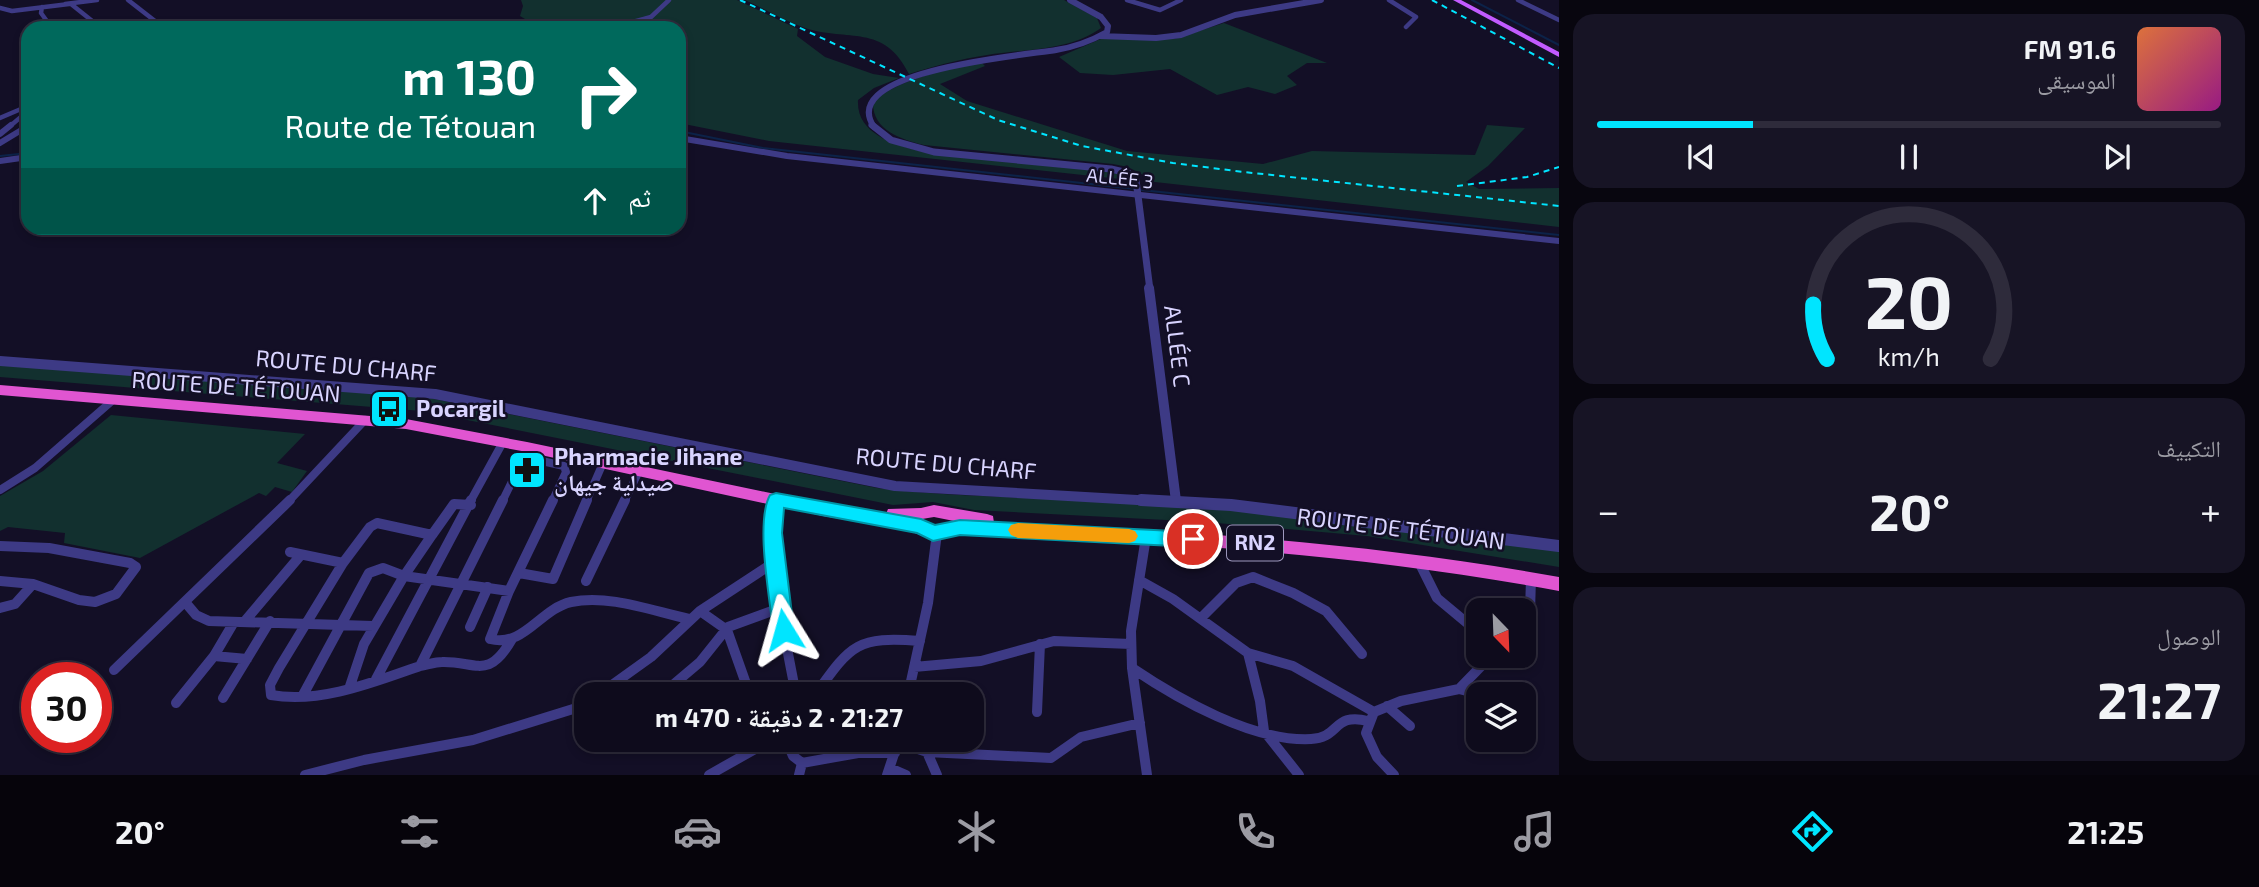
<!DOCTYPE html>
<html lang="ar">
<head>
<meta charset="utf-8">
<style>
	:root { --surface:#0e0b1c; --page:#171425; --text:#f1f3f6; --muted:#9b9ba3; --line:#2e2b3b; --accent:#00e5ff }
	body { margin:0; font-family:"Exo 2","Noto Naskh Arabic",sans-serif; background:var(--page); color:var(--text); direction:rtl; height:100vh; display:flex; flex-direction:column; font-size:26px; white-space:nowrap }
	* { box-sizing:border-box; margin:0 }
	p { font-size:23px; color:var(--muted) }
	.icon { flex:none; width:38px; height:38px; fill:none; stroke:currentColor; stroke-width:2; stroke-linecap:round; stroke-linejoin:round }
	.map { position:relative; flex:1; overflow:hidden; direction:ltr }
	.panel { display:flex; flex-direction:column; gap:14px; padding:14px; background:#08060f; width:700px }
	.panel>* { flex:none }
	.top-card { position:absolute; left:21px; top:21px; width:665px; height:214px; border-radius:21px; box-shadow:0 4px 10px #0003,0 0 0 2px var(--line); direction:rtl; background:#00695c; color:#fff; overflow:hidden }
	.needle { width:46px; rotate:157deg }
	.controls { position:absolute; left:1466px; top:598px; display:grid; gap:14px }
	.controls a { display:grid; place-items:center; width:70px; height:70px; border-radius:14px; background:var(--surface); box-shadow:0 4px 10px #0003,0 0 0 2px var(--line); font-size:35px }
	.speed { position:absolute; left:21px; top:662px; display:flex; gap:14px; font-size:35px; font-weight:700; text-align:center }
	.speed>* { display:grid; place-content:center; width:91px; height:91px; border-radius:50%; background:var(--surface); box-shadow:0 4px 10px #0003,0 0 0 2px var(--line); line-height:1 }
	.speed .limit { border:10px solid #d22; background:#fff; color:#111 }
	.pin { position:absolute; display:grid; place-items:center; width:60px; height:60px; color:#fff; margin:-30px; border:4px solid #fff; border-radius:50%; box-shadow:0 2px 7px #0007 }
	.me { position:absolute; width:77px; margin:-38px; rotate:352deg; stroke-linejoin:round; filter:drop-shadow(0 0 5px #0008) }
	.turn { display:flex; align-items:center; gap:24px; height:147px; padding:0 35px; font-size:32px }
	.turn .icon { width:91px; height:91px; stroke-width:2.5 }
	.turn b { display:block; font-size:49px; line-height:60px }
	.then { display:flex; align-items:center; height:66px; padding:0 35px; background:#0003; gap:14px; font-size:26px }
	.big { font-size:52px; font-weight:700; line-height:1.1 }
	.panel .tile { flex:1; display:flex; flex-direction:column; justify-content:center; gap:10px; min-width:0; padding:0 24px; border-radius:21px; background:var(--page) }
	.panel .dial { align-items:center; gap:0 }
	.dial svg { height:182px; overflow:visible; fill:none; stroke:var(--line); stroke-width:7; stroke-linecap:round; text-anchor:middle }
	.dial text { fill:var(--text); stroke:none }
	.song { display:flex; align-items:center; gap:21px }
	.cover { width:84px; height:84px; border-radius:10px; background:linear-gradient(135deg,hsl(20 70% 55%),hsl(310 70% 35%)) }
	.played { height:7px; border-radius:4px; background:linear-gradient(90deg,var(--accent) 25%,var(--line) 25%) }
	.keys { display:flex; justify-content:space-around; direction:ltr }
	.heat { display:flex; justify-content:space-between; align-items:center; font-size:38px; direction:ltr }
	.trip { position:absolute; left:574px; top:682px; width:410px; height:70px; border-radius:21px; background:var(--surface); box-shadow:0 4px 10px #0003,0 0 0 2px var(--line); font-weight:700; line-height:70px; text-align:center; direction:rtl }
	.tab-bar { display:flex; height:112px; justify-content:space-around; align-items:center; background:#06040b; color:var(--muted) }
	.tab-bar .icon { width:49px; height:49px }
	.tab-bar .current { color:var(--accent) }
	.tab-bar b { font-size:32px; color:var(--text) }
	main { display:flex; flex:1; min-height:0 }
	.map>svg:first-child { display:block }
</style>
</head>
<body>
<main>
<section class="panel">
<div class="tile">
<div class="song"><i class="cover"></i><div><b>91.6 FM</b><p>الموسيقى</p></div></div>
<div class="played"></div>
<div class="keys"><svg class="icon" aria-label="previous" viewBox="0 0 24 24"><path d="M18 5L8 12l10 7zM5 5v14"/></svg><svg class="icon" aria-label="pause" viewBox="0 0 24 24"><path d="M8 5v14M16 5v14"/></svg><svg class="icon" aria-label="next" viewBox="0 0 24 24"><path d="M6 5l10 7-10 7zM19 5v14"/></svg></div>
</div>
<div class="tile dial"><svg viewBox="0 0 100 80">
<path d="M14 69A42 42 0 1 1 86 69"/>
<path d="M14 69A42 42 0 0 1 8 45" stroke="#00e5ff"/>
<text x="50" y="56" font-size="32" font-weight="700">20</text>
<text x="50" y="72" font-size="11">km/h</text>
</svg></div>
<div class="tile"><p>التكييف</p>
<div class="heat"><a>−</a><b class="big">20°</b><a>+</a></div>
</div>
<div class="tile"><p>الوصول</p><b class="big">21:27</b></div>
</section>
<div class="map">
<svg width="1559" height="775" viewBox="0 0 1559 775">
	<rect width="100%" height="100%" fill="#130f26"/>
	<path fill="#12302f" d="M521,0h216l61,29 -1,7 28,21 48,17 26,4 -25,10 -16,12c-2,33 34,44 61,51l191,21 13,3 6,5 -360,-39 -90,-18v-95h-139l-20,-12 3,-10z
		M745,0h319l33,18 4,10c-31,23 -77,21 -114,27 -27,4 -52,11 -78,19 -25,-51 -61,-32 -104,-46 -20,-7 -40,-19 -60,-28z
		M1224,23l103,40h-20l-20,13 10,9 -22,9 -27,-7 -31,8 -47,-26 -57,6 -33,-2 -21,-16 44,-19 71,1z
		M980,61l5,5 -45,18 27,17 160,50 136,13 49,-13 163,4 12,-30 38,3 -37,38 -22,16 13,7 80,-1v39l-413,-46 -1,-5 -17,-9 -15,-3 -189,-19c-23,-6 -52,-15 -51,-43 23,-22 75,-33 107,-41z
		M0,365l419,31 458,92c91,11 184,9 276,15 135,8 271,30 406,47v17l-192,-31 -162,-14 -231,-12 -41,-8 -40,3 -471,-94 -422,-34z
		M111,415l194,19 -28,29 30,8 -15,21 -17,-5 -9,9 -7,-3 -119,65 -76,-15 1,-10 -57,-6 -8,4v-35l43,-25z"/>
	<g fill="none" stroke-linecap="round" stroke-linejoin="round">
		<path stroke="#0c2248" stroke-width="2" d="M1472,0l87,45
			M679,131l84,17 373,41
			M0,156l28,-3
			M1142,190l417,45"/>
		<path stroke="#3d3a85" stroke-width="4.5" d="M128,0l36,28
			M1127,0l33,10 21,-10
			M1389,0l27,17 -10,10
			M1518,0l41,20
			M65,4l32,-4
			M71,4l30,24
			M42,7l-1,6 8,11 -3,4
			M0,8l12,3 57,-7
			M611,28l40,-11 18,-17
			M0,118l28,-12
			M9,127l19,-16"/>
		<path stroke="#3d3a85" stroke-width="6" d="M0,134l11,-9
			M679,138l108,18 772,85
			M0,143l28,-17
			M0,161l28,-4"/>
		<path stroke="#3d3a85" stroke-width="8" d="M525,453l-1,4 40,9 2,6 -14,30
			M0,490l35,-22 78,-68
			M288,502l77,-82
			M470,502l33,-60
			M502,502l22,-45
			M586,502l17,-39
			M624,502l15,-31"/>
		<path stroke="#3d3a85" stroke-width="10" d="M553,500l-44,91 -19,48c34,9 50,-30 81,-37 38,-8 81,9 118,17
			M776,500c-8,65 8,131 20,195
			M432,535l22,-31 17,1
			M1146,537l-15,94 1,37 15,107
			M0,546l49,2 81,15 6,4 -20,27 -21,8 -16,-2 -46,-16 -33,-3
			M290,552l53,11 -64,105 -9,17 1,10c49,9 103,-13 149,-29l83,-166
			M1419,562l18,36 42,35
			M519,573l34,6 34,-79
			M1139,580l34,19 75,54 45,13 81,46 -8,21 11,24 17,18
			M586,581l39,-81
			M185,602l11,13 13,6 164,5
			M0,608l15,-4 18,-20
			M700,611l27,19 23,65
			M1201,618l35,-35 17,-6 40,16 33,18 36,43
			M245,621l55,-65
			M470,627l18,-40
			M1524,630l6,-18 1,-34
			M1248,653l12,48 4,30 35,44
			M214,656l33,3
			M420,666c7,-1 15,-4 22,-4 34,-1 46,19 70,-23
			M914,667l67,-6 73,-20 77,3
			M1132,668c46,31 121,74 179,71 29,-1 22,-27 57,-18
			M114,670l176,-170
			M376,679l95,-179
			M349,689l15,-45 40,-68 105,15
			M1459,689l32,-33
			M303,695l66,-122 14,-5 21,8 28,-41 -55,-12 -7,4 -27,36
			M598,695l53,-38 49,-46 76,-50
			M661,695l39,-33 28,-35 52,-19
			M815,695c36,-50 41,-59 105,-54
			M908,695l20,-92 9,-70
			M223,698l47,-77
			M176,703l38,-47 20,-34
			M1387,706l23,20
			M1524,709l3,1
			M1037,712l3,-68
			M1374,712l27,-11 58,-12 23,6
			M786,740l7,16 9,7 56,-10h37
			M897,742l30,10 10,23
			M927,752l124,6 30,-21 59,-14
			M890,768l16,7
			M305,775l59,-15 109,-20 113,-35
			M709,775l62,-35
			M799,775l3,-12
			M887,775l9,-27"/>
		<path stroke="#3d3a85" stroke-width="6" d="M1100,36l56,2 25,-3 54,-20 86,-15
			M874,127c-39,-57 154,-72 182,-77 19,-3 35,-9 51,-18l1,-6 -7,-9 -31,-17"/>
		<path stroke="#3d3a85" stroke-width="7" d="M872,125l19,15 43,12 177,17 17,4 8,7 14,110"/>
		<path stroke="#3d3a85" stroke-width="10" d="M1149,288l27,213
			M0,361l435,33 460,92 277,16"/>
		<path stroke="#3d3a85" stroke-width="12" d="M1141,500l90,5 328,41"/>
		<path fill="#c25bff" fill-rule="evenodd" d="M1453,0h8l98,52v5z"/>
		<path fill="#e055d1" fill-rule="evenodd" d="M0,385l406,34 121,23 296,62 63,10 2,-5 33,-1 13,-3 53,9 6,2 1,7c190,7 378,20 565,54v14c-197,-37 -393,-49 -593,-57h-18l-15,6 -26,-10 -84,-14 -296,-64 -121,-23 -406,-34zM934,517l25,5h-11l-15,4 -17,-6z"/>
		<path stroke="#00e5ff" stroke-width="2" stroke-dasharray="6 5" stroke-linecap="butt" d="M740,0l258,120 84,26 91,17 71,9 315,34
			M1432,0l127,68
			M1457,186l70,-9 32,-10"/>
	</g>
	<path fill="#00e5ff" stroke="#0095a6" stroke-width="2" d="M776,493l145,26 14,6 25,-5 233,12 7,2 3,5 -3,6 -7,2 -233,-12 -27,6 -16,-8 -133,-25 -2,25 12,97 -3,6 -7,3 -7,-3 -4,-6c-3,-32 -18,-108 -3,-135z"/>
	<path fill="#f59e0b" d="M1018,523l111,6 6,2 3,5 -3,5 -6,2 -111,-5 -7,-3 -3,-5 3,-5z"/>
	<defs>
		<symbol id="bus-square" viewBox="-11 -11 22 22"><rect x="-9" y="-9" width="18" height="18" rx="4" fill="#00e5ff" stroke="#130f26"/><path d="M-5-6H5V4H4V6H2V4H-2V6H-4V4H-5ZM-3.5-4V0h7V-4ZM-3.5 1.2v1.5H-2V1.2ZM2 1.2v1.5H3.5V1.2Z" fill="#111"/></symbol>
		<symbol id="pharmacy-square" viewBox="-11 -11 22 22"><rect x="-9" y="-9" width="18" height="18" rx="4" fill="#00e5ff" stroke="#130f26"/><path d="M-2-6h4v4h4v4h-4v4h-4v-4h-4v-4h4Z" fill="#111"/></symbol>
	</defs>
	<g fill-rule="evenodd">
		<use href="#bus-square" x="367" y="387" width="44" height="44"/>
		<use href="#pharmacy-square" x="505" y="448" width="44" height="44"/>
	</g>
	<g text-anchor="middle" stroke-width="5" stroke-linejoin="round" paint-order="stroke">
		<g font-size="19" fill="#d9d4ff" stroke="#130f26">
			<text transform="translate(1120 178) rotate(6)" y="7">ALLÉE 3</text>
		</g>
		<rect fill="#130f26" stroke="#9e99be" stroke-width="2" x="1227" y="525.5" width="56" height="35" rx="5"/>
		<g font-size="21" font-weight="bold" fill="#d9d4ff">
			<text x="1255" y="550">RN2</text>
		</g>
		<g font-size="23" fill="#d9d4ff" stroke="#130f26">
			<text transform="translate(1177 346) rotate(83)" y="8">ALLÉE C</text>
			<text transform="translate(346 366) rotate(5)" y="8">ROUTE DU CHARF</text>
			<text transform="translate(236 387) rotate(4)" y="8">ROUTE DE TÉTOUAN</text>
			<text transform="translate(946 464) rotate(5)" y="8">ROUTE DU CHARF</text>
			<text transform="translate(1401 529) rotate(7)" y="8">ROUTE DE TÉTOUAN</text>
		</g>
		<g font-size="23" font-weight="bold" fill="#d9d4ff" stroke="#130f26" text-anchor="start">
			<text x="416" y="417">Pocargil</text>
			<text x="554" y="465">Pharmacie Jihane<tspan x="554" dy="26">صيدلية جيهان</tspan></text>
		</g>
	</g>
</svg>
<div class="controls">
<a><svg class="needle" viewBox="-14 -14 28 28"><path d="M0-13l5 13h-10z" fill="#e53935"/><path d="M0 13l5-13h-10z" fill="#9b9ba3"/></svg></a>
<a><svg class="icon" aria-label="layers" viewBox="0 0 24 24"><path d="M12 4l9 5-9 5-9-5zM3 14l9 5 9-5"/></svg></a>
</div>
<div class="speed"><div class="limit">30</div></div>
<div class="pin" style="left:1193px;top:539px;background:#d93025"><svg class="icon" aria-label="arrive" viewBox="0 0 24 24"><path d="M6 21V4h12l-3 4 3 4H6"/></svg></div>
<svg class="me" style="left:784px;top:630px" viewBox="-20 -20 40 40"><path d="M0-17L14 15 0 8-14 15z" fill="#00e5ff" stroke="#fff" stroke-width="4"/></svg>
<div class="trip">21:27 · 2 دقيقة · 470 m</div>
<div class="top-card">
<div class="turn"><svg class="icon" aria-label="right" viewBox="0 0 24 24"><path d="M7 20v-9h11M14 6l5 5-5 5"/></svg><div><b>130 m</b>Route de Tétouan</div></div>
<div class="then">ثم<svg class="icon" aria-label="ahead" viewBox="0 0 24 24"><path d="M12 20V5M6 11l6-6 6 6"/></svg></div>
</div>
</div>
</main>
<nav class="tab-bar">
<b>21:25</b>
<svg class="icon current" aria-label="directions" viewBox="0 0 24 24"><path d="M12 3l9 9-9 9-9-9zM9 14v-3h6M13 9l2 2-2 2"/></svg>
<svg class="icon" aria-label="music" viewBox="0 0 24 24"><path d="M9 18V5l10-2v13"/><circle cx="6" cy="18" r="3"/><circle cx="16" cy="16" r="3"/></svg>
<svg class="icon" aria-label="phone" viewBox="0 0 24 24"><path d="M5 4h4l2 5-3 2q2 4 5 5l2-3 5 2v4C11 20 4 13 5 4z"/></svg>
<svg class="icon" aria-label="climate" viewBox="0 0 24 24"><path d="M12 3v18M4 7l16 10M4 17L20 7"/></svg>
<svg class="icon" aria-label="car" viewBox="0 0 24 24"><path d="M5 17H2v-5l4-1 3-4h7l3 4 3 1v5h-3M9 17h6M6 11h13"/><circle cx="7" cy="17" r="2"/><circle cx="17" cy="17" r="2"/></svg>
<svg class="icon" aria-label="filters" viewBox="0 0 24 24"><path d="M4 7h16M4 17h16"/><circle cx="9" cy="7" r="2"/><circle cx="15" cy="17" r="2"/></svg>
<b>20°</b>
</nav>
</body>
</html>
